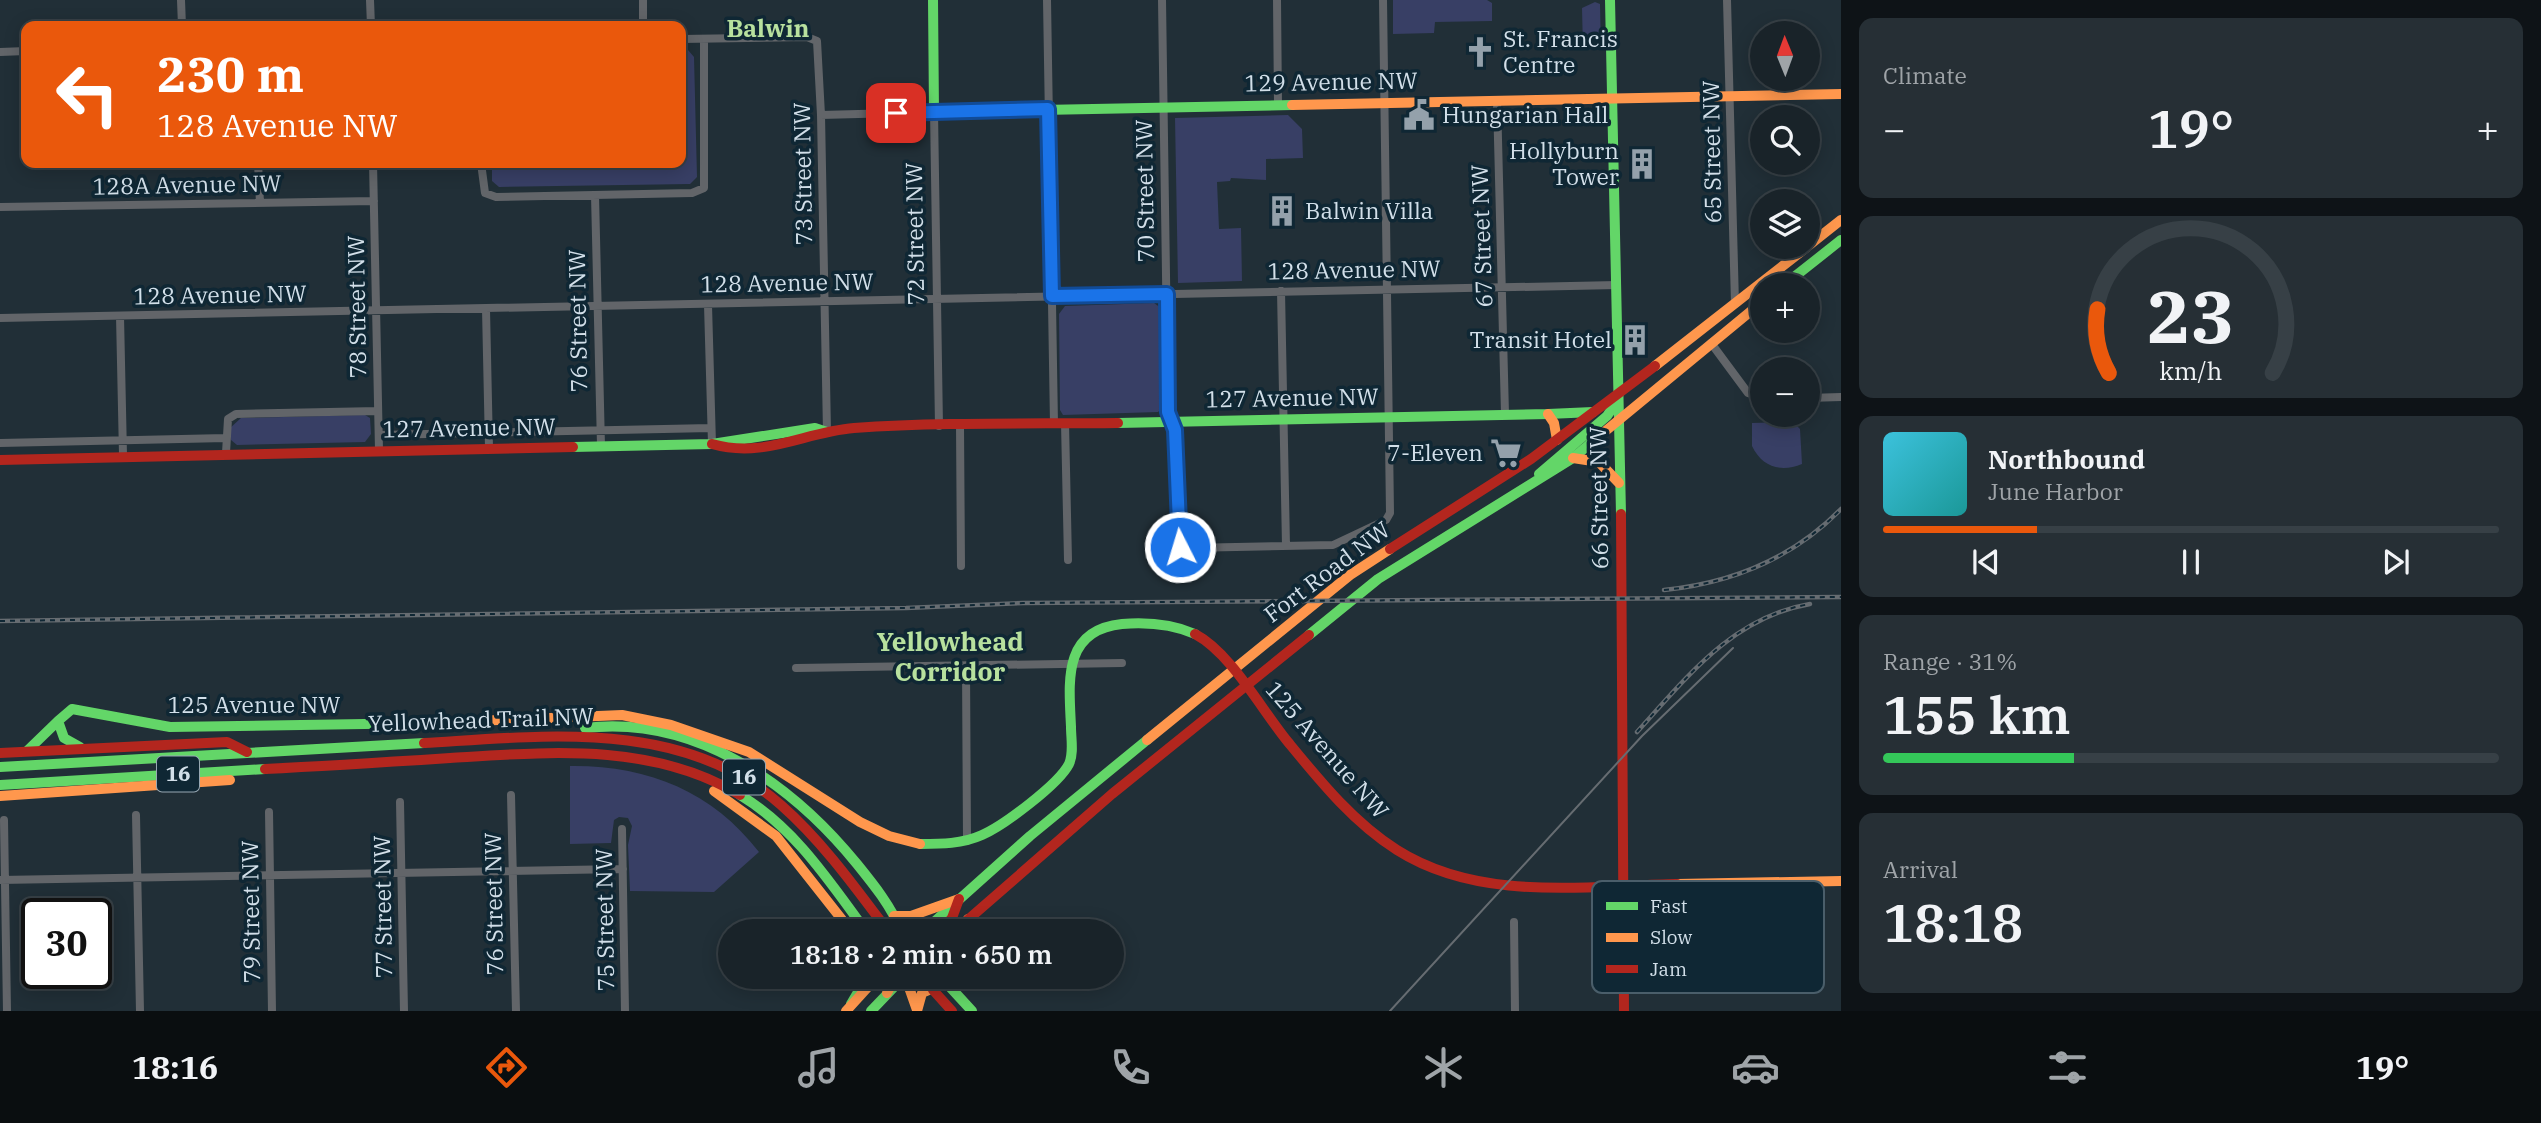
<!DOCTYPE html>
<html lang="en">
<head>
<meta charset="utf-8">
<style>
	:root { --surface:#192329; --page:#262f35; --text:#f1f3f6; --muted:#9fa4a8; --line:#374046; --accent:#ea580c }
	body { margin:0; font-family:"IBM Plex Serif",serif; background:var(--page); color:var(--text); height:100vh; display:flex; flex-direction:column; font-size:26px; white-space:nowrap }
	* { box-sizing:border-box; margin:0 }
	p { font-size:23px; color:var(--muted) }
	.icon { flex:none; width:38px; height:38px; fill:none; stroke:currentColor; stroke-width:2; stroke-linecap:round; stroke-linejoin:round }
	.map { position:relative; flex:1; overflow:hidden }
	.sheet { display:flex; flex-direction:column; gap:18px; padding:18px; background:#0e1317; width:700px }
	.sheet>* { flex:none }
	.guide { position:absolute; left:21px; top:21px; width:665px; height:147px; border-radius:14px; box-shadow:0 4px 18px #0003,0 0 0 2px var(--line); background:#ea580c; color:#fff; overflow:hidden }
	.needle { width:46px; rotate:359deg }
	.controls { position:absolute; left:1750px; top:21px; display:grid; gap:14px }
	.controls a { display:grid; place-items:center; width:70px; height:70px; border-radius:50%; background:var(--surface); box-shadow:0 4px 18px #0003,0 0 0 2px var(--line); font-size:35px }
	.speed { position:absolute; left:21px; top:898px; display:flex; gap:14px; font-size:35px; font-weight:700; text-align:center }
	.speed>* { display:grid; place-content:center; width:91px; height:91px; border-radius:50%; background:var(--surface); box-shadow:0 4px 18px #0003,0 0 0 2px var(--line); line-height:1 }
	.speed .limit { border:4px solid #111; border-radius:10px; background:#fff; color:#111 }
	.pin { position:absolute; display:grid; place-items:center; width:60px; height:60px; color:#fff; margin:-30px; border-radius:14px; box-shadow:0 4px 10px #0006 }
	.me { position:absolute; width:77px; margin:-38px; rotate:355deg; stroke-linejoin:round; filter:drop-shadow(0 0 5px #0008) }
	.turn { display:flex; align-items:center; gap:24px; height:147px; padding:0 21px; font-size:32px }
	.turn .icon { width:91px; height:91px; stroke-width:2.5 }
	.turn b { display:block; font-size:49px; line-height:60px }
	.big { font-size:52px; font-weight:600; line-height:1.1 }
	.sheet .card { flex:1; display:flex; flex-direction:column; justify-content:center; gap:10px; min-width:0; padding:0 24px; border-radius:14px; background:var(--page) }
	.sheet .dial { align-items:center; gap:0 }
	.dial svg { height:182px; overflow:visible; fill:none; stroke:var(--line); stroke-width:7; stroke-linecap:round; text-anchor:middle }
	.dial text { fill:var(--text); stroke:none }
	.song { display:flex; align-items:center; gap:21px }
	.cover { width:84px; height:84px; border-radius:10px; background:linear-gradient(135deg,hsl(190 70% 55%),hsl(180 70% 35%)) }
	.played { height:7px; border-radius:4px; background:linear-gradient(90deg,var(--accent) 25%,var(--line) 25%) }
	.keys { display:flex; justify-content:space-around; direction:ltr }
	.heat { display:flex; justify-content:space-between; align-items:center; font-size:38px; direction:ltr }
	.charge { height:10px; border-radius:5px; background:linear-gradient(90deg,#34c759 31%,var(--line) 0) }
	.trip { position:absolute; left:718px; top:919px; width:406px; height:70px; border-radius:35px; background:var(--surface); box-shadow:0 4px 18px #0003,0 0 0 2px var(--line); font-weight:600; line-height:70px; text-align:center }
	.dock { display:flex; height:112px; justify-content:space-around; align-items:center; background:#0a0e10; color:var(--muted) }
	.dock .icon { width:49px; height:49px }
	.dock .active { color:var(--accent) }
	.dock b { font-size:32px; color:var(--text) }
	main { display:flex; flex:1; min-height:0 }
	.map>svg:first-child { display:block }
</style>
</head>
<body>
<main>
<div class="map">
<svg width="1841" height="1011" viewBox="0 0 1841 1011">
	<rect width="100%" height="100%" fill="#212f37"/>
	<path fill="#383f65" d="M1393,0h94l5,3v18l-57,1 -1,11 -41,1z
		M1595,2l5,2 1,45 -18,1 -1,-42z
		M681,50h7l6,7 3,120 -7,7 -191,3 -7,-6v-18h189z
		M1288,115l14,14 1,29 -37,1v21l-35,-2 -1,3 -13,1 2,47 22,-1 1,53 -64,2 -3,-165z
		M1154,303l7,5v101l-3,3 -95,3 -3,-5 -1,-96 6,-8z
		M365,415l5,3 1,16 -6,8 -128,3 -6,-5 -2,-11 12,-11z
		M1793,422l7,7 2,35c-21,9 -40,3 -50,-18v-23z
		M570,766c77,-1 142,25 189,86l-45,40 -84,-1 -2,-46 4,-19 -4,-8 -9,-1 -5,3 -3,23 -41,1z"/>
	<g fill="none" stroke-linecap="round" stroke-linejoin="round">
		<path stroke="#626569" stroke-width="8" d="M181,0l1,26
			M370,0l1,26
			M643,0v26
			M1047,0l7,424
			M1162,0l6,412 7,19 3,106 2,10 8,1 145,-3 53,-25 4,-7 -7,-513
			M1277,0l1,104
			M1727,0l8,304
			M681,39l126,-2 10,4 4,74 6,317
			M0,52l26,-1
			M1497,100l8,314
			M821,115l113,-3 5,314
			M258,163l2,40
			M373,163l6,287
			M481,163l4,30 11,4 196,-4 12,-5v-149
			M595,195l6,251
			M0,207l374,-6
			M1281,291l5,255
			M708,305l4,139
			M486,309l3,139
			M120,316l3,139
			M0,318l1617,-33
			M1711,343l37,50 14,5
			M1808,398l33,-1
			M1065,423l3,137
			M960,425l1,141
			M379,435l332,-7
			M0,443l226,-5
			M226,453l2,-34 8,-5 142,-3
			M966,666l1,175
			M796,668l326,-5
			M511,795l5,216
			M400,802l4,209
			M269,812l3,199
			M136,815l4,196
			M4,820l3,191
			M622,829l3,182
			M0,880l623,-11
			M1514,922l1,89"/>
		<path stroke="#63d668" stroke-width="10" d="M933,0l1,112 358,-7
			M1610,0l11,514
			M1784,285l57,-45
			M1548,414l45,-2
			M1118,423l430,-9
			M573,447l139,-3 103,-16 12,4
			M1539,474l68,-58 10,-15
			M1309,635l69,-56 195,-121 24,-20
			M58,721l14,-12 98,18 258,-4
			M58,721l6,17 16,9
			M585,728c110,-13 206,55 272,136 17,21 34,42 44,67
			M27,751l31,-30
			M0,767l424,-24
			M0,785l265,-16
			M740,795c55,33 89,86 126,136
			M920,844c21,0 42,0 62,-9 21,-9 77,-51 87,-71 5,-11 2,-25 2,-37 -2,-45 -9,-97 51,-103 25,-2 50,0 73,10
			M924,931l106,-95 117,-96
			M925,976l25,11 22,24
			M851,1004l10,-17 1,-11
			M871,1011l24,-25"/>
		<path stroke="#ff974d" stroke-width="10" d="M1292,105l549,-11
			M1808,246l33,-26
			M1655,366l152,-119
			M1548,414l6,9 3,17
			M1597,438l165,-136
			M1573,458l26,4 20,21
			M428,723l194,-8 49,10 78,27 111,70 29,14 31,8
			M1147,740l203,-165 40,-26
			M714,791l62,45 75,95
			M0,796l230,-16
			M1677,884l164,-3
			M894,916h17l48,-17
			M961,931l7,-12
			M905,976l12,34
			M877,977l3,-1
			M887,993l9,-17
			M846,1011l32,-35
			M917,1011l5,-18 23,-10"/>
		<path stroke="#b3261e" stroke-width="10" d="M712,444c52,15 92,-12 142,-16 88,-6 177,-4 264,-5
			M0,460l573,-13
			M1621,514l3,497
			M1390,549l141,-90 124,-93
			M1195,634c36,19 66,75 93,108 32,39 65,80 109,108 82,52 187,36 280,34
			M424,743c121,-7 259,-25 357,62 41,36 74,82 107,126
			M0,753l227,-11 20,10
			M265,769c62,-3 124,-7 185,-11 99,-6 202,-16 290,37
			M963,924l149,-130 197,-159
			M941,931l11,-13 7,-19
			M933,990l19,21"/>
		<path stroke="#666c71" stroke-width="2" d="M1390,1011l252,-275 91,-88"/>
		<defs>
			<path id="rail" d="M1664,590c68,-7 128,-31 177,-81
				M0,621l906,-13 117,-5 818,-6
				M1637,732c50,-55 96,-115 173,-128"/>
		</defs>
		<use href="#rail" stroke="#666c71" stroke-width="4.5"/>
		<use href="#rail" stroke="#0f2734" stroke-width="2" stroke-dasharray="5" stroke-linecap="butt"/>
	</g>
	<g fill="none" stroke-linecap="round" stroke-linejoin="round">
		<defs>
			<path id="route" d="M896,113l152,-4 4,187 115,-2 1,118 7,18 5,117"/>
		</defs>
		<use href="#route" stroke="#114b97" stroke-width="18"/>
		<use href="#route" stroke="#1a73e8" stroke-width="12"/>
	</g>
	<defs>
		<symbol id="church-bare" viewBox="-9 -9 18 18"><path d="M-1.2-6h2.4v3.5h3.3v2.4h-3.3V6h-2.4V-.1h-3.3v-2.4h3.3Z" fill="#94a1ab" stroke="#0f2734" stroke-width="2.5" paint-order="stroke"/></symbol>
		<symbol id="civic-bare" viewBox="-9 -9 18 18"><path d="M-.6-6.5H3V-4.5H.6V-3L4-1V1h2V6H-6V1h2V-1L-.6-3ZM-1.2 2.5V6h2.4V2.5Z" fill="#94a1ab" stroke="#0f2734" stroke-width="2.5" paint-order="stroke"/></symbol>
		<symbol id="building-bare" viewBox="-9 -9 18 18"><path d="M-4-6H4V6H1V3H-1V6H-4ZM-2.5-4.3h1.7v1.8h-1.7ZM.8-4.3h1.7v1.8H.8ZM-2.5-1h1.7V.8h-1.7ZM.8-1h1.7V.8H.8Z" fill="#94a1ab" stroke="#0f2734" stroke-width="2.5" paint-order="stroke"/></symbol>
		<symbol id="supermarket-bare" viewBox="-9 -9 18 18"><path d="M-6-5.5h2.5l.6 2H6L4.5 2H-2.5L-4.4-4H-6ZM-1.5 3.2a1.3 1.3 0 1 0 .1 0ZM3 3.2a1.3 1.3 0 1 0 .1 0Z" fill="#94a1ab" stroke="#0f2734" stroke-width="2.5" paint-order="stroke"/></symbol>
	</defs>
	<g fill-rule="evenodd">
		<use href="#church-bare" x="1458" y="30" width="44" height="44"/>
		<use href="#civic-bare" x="1397" y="93" width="44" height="44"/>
		<use href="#building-bare" x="1620" y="142" width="44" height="44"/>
		<use href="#building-bare" x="1260" y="189" width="44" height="44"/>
		<use href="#building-bare" x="1613" y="318" width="44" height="44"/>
		<use href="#supermarket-bare" x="1484" y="431" width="44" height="44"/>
	</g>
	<g text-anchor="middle" stroke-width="7" stroke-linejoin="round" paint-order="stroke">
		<g fill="#0f2734" stroke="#98a8b3" stroke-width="2">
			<rect x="157" y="756.5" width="42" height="35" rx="5"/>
			<rect x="723" y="759.5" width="42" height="35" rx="5"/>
		</g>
		<g font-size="21" font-weight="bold" fill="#d2dfe9">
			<text x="178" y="781">16</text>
			<text x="744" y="784">16</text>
		</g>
		<g font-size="23" fill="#d2dfe9" stroke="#0f2734" text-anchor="start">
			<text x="1503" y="47">St. Francis<tspan x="1503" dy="26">Centre</tspan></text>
			<text x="1442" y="123">Hungarian Hall</text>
			<text x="1619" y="159" text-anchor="end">Hollyburn<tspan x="1619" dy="26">Tower</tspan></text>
			<text x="1305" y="219">Balwin Villa</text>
			<text x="1612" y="348" text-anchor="end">Transit Hotel</text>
			<text x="1483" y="461" text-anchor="end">7-Eleven</text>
		</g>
		<g font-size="23" fill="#d2dfe9" stroke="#0f2734">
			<text transform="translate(1331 82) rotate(-1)" y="8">129 Avenue NW</text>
			<text transform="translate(1712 152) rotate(-91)" y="8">65 Street NW</text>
			<text transform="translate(803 174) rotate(-91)" y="8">73 Street NW</text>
			<text transform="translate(187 185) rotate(-1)" y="8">128A Avenue NW</text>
			<text transform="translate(1145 191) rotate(-91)" y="8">70 Street NW</text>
			<text transform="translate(915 234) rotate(-91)" y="8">72 Street NW</text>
			<text transform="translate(1482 236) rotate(-92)" y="8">67 Street NW</text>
			<text transform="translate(1354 270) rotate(-1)" y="8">128 Avenue NW</text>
			<text transform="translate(787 283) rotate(-1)" y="8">128 Avenue NW</text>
			<text transform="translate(220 295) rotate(-1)" y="8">128 Avenue NW</text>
			<text transform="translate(357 307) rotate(-91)" y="8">78 Street NW</text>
			<text transform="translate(578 321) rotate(-91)" y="8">76 Street NW</text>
			<text transform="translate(1292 398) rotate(-1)" y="8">127 Avenue NW</text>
			<text transform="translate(469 428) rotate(-1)" y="8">127 Avenue NW</text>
			<text transform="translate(1599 498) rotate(-91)" y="8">66 Street NW</text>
			<text transform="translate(1327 572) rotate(-37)" y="8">Fort Road NW</text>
			<text x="254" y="713">125 Avenue NW</text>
			<text transform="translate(481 720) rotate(-2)" y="8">Yellowhead Trail NW</text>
			<text transform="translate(1327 750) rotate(49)" y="8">125 Avenue NW</text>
			<text transform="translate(494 904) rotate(-91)" y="8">76 Street NW</text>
			<text transform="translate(383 907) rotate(-91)" y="8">77 Street NW</text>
			<text transform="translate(251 912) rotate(-91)" y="8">79 Street NW</text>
			<text transform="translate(605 920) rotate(-91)" y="8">75 Street NW</text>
		</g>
		<g font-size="24" font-weight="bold" fill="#b8e19e" stroke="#0f2734">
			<text x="768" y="37">Balwin</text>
		</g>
		<g font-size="26" font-weight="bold" fill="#b8e19e" stroke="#0f2734">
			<text x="950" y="651">Yellowhead<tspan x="950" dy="30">Corridor</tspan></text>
		</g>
	</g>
	<rect x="1592" y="881" width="232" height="112" rx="10" fill="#0f2734" stroke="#4a5e6a" stroke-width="2"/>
	<rect x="1606" y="902" width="32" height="8" fill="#63d668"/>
	<rect x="1606" y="933" width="32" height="9" fill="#ff974d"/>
	<rect x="1606" y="965" width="32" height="8" fill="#b3261e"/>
	<g font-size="19" fill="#d2dfe9">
		<text x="1650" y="913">Fast</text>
		<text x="1650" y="944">Slow</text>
		<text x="1650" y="976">Jam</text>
	</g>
</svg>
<div class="controls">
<a><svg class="needle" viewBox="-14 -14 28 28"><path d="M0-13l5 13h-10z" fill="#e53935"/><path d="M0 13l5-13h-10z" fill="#9fa4a8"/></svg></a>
<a><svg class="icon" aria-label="search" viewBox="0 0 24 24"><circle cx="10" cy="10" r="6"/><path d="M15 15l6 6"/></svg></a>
<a><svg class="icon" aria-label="layers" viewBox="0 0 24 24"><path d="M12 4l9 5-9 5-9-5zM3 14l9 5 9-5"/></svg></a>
<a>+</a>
<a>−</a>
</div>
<div class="speed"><div class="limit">30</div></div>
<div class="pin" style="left:896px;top:113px;background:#d93025"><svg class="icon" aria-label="arrive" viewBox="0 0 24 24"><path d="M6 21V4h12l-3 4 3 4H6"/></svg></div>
<svg class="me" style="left:1180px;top:547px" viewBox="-20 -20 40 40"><circle r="17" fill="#1a73e8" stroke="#fff" stroke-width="3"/><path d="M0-11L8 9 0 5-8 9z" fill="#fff"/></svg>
<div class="trip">18:18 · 2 min · 650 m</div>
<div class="guide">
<div class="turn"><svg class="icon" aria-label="left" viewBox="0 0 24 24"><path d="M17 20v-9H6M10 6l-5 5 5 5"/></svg><div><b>230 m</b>128 Avenue NW</div></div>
</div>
</div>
<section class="sheet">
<div class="card"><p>Climate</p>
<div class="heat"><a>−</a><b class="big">19°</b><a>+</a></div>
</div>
<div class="card dial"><svg viewBox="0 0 100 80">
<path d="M14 69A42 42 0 1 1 86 69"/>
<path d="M14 69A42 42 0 0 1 9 41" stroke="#ea580c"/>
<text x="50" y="56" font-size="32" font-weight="700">23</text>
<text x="50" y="72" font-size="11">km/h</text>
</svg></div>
<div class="card">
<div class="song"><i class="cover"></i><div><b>Northbound</b><p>June Harbor</p></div></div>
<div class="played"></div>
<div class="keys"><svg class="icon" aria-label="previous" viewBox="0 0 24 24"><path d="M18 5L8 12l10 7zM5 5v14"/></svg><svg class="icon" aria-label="pause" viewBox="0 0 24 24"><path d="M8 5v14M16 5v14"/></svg><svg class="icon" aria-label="next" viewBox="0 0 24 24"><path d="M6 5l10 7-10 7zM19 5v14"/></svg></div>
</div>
<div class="card"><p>Range · 31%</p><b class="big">155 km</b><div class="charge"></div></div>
<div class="card"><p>Arrival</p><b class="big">18:18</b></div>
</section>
</main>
<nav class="dock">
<b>18:16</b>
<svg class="icon active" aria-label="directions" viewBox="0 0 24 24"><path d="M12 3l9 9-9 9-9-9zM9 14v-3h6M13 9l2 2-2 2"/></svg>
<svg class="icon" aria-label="music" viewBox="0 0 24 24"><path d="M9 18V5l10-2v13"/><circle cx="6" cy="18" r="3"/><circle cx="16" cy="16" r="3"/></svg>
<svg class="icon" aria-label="phone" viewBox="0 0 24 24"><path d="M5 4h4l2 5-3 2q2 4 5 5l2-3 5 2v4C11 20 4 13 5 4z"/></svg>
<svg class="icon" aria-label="climate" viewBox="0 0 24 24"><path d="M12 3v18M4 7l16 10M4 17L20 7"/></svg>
<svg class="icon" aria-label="car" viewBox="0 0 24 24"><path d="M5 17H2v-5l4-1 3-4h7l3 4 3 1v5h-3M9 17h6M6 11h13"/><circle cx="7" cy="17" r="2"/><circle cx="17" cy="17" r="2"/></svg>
<svg class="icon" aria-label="filters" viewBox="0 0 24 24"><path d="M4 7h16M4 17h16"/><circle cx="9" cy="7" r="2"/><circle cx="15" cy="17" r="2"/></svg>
<b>19°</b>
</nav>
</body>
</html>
